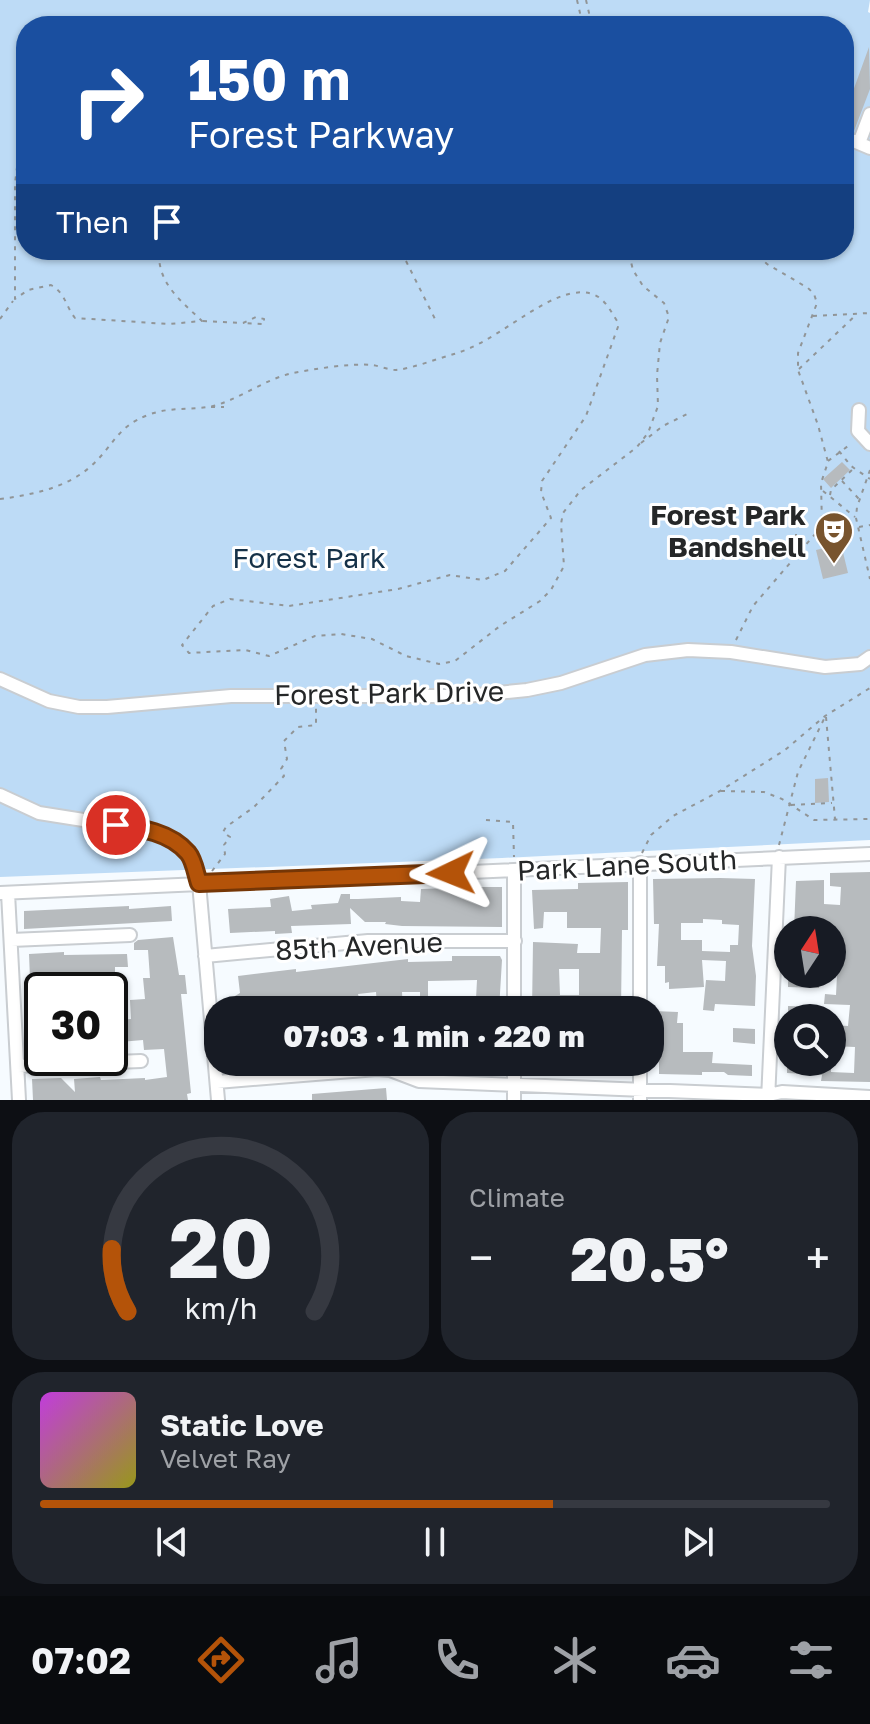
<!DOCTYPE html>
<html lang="en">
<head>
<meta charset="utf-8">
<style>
	:root { --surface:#171b24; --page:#20242c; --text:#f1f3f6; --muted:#9ea1a6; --line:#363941; --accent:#b45309 }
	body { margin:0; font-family:"Golos Text",sans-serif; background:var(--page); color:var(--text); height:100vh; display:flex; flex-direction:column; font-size:30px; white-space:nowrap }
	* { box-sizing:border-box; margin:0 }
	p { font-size:26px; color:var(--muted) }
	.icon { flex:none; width:44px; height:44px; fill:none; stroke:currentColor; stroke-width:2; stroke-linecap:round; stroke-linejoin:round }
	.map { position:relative; height:1100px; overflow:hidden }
	.panel { display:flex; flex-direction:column; gap:12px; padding:12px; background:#0d0f14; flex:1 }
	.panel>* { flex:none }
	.top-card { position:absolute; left:16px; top:16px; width:838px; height:244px; border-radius:32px; box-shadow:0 2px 6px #0004; background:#1a4fa0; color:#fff; overflow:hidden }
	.needle { width:52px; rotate:12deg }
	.tools { position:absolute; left:774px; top:916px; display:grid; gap:16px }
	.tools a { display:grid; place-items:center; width:72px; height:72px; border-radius:50%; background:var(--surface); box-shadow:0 2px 6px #0004; font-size:40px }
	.speed { position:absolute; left:24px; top:972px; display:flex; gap:16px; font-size:40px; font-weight:700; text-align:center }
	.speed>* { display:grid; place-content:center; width:104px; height:104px; border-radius:50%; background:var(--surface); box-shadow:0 2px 6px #0004; line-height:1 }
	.speed .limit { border:4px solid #111; border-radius:12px; background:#fff; color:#111 }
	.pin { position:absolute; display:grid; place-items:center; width:68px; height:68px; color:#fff; margin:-34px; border:4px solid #fff; border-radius:50%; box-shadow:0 2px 8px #0007 }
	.me { position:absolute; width:88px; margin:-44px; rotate:268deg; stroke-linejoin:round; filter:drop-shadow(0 0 6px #0008) }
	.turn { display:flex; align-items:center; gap:28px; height:168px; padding:0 40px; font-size:36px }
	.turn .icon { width:104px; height:104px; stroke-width:2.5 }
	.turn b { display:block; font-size:56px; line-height:68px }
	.then { display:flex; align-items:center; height:76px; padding:0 40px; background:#0003; gap:16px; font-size:30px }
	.big { font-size:60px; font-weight:800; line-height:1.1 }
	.panel .widget { flex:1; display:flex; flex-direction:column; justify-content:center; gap:12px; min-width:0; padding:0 28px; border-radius:32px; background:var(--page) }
	.panel .dial { align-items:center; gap:0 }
	.dial svg { height:208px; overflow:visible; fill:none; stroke:var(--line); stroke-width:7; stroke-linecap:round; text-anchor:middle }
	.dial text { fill:var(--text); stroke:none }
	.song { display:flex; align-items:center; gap:24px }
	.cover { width:96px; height:96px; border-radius:12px; background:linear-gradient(135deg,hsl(290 70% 55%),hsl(60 70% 35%)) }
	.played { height:8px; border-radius:4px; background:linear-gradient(90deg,var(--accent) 65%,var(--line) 65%) }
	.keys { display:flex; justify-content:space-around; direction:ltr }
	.heat { display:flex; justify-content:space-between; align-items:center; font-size:44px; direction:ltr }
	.panel .tiles { flex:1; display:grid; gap:12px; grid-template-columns:1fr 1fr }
	.widget:last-child { grid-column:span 2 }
	.trip { position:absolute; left:204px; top:996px; width:460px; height:80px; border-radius:32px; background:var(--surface); box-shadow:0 2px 6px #0004; font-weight:800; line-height:80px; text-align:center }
	.tab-bar { display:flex; height:128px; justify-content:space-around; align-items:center; background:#090b0e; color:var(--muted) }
	.tab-bar .icon { width:56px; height:56px }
	.tab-bar .active { color:var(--accent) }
	.tab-bar b { font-size:36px; color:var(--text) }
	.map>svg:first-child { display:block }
</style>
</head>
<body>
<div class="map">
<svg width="870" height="1100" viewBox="0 0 870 1100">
	<rect width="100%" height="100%" fill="#f6fbff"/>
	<path fill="#bddbf6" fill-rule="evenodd" d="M0,0h870l-2,12 2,1v827l-368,18 -502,19zM26,26h818v224h-818z"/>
	<path fill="#b7bbbe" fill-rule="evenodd" d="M869,47l1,42 -16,42 -10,-3v-12z
		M842,462l8,8 -19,18 -8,-9z
		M841,544l7,29 -25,6 -7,-29z
		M828,778l1,24 -14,1v-24z
		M870,872v210l-49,-1 1,-6 -35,-2v-8l35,-3h9v10l23,1 1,-26 -23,-1v-21l16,1 2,-21 -26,-1 1,-10 11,1 1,-20h-5v-11h6v-29h-6v-5l-4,-1 -34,1 2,-49 28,-1v24l16,1 1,-18 -11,-1v-13z
		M720,878l35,1 -3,67 4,30 -1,30 -40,-2 -1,7 -11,-1 3,-30 19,1 1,-20 -24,-1 2,27 -35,2v-7l-4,1v-17h-8l2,-42h-5l-1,-45zM703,919l19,1v4l17,1 -1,20h-8v7l-28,-1v-11h-21v-17h22z
		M628,882v48h-6l-1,80h-21v-5l-23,-1v5l-45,1 1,-68 45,2 -1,9h23l1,-25h-34v-16h-23l-1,16 -9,1 -2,-39 46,-1v-6zM559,969h20v26h-19z
		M475,887h27v40l-100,-1 -17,-2 1,-2h-21l-15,-14 1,16 -60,2 1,7 -17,1v-3l-45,2 -2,-24 43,-2 -1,-8 19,-3 3,15 20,-2 -1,-4 27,-2 3,-9h9v5h8l43,-2v4l19,1 1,-13z
		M129,906v3l42,-3 1,15 -148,8v-18z
		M173,937l6,38h6l2,19h-6l10,99 -4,1 1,6h-155l-1,-21 29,-1 14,14 -1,-13 26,-2 1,3 44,-2v2l22,-3 -3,-28 -20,1 -1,-10 -23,2 -1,4 -8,1 -1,-22 9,-1v-4l12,-1 -1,-19 15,-1 -2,-21h7l-2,-28h-14v-7l4,-3z
		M64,952v3l63,-1 1,13h-13v10l-62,1 1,12h-12v63h-9l-4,-99z
		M452,956h48l2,4 -3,50 -69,-3v3h-10v-3l-8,-1v-8l8,1v-7h-18l1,18h-9l-1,-7 -16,2 -1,-13 -18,2 1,4 -11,1 1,7 -9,2 -10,1 -1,-12 -24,3 2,10h-38v-5l-28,3 -1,-3 -4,1 -1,-10 5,-3 -2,-17 58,-7v3l112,-13v3l44,-1zM477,980l-1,19h-48v-18z
		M788,976h32l-1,12 -31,-1z
		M788,1006l28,1 -1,11h-27z
		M654,1011l24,1 -1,11h6v29h30l-1,11 40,2v11l-24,-1 -4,-3h-22v3l-43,-1v-47h-5z
		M733,1028l22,1v15l-22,-2z
		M551,1062h73l-1,14 -72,-6z
		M386,1088l1,12h-75v-6z"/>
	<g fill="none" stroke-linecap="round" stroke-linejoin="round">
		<defs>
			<path id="minor" d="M844,137l26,11
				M859,143l11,-29
				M859,410l-1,21 12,13
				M0,679l49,22 30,6h28l124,-11h235l61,-6 34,-7 84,-28 43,-5 43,2 94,15 35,-3 10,-7
				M0,795l39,18 114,18 21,10 16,13 9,29 19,217
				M0,893l870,-39
				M8,893l11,207
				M11,940l119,-5
				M205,956l163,-15h147
				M514,1010v-139
				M640,1010v-147
				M640,1062v38
				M18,1066l123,-5
				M217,1082l160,-13 13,1 29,11 349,14 14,-3 88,5
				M514,1100v-38
				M768,1100l11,-243"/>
		</defs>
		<use href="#minor" stroke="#c9cdd1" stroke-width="16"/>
		<path stroke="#919597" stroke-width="2" stroke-dasharray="4 6" stroke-linecap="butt" d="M577,0l6,26
			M586,0l6,26
			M548,23l1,3
			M26,97l-11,86v116l13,-9 23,-5c15,9 14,20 24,33l94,6 33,-3c-22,-21 -45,-38 -43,-71
			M406,261l31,62
			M813,316l57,-3
			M0,319l13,-18
			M203,321l40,2 13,-6 8,2v5l-21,-1
			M799,369l58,-55
			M211,407h13
			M641,443l22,-17 24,-12
			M839,451l12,15 19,13
			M828,461l24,-18
			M870,470l-13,37 -1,11 14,61
			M842,481l17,18
			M823,491l32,26
			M830,495l1,-5 23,-22
			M0,499c31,-4 66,-11 90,-32 24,-21 26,-40 58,-52 20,-8 40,-5 60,-8 26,-4 56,-28 85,-34 22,-4 57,-10 79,-8 8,1 16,5 24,5 18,-2 40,-11 58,-16 42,-12 82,-54 119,-61 28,-4 33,11 46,31l-33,92 -44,65 -1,11 10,26 -46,53 -22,9 -33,-5 -52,14 -109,17 -59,-7 -17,7 -31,39 7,8 56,-3 24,6 46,-20 26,-2 31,5 34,17 33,8 16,-3 45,-35 40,-25 11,-11 13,-24 -3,-42 2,-11 18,-23 56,-43 11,-14 10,-27 -1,-31 3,-32 9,-26 -5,-14 -21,-17 -10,-16 -5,-20
			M796,524v30
			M822,527l6,14
			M859,527l11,-2
			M736,640l17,-34 69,-80 -1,-43 7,-21 -10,-37 -20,-55v-17l19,-50 -3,-9 -6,-6 -41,-24 -15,-14
			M826,717l9,102
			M721,791l43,1 18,7 32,21 56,-1
			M791,805l41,-2
			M486,820l27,2 1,35
			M779,845l19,-73 27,-55
			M642,853l9,-18 22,-19 47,-25 65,-41 40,-34 45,-28
			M212,871l13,-17 -1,-9 6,-8 -7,-5 3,-5 28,-20 30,-31 -3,-7 6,-10 -3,-18 14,-14 18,-2v-18"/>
		<use href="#minor" stroke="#fff" stroke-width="12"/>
	</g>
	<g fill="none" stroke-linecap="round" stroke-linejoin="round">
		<defs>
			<path id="route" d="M116,825c25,3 54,7 72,28 6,7 8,21 11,30l252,-10"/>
		</defs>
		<use href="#route" stroke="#753606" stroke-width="20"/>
		<use href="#route" stroke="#b45309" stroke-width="14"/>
	</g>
	<defs>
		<symbol id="theatre-pin" viewBox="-11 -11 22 30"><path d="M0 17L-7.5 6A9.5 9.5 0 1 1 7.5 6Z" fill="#78542e" stroke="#fff"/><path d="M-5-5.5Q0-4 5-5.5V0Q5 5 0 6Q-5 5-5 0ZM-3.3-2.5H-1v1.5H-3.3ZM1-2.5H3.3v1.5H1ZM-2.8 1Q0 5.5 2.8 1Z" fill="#fff"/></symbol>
	</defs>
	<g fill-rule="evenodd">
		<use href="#theatre-pin" x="812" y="509" width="44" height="60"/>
	</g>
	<g text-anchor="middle" stroke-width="6" stroke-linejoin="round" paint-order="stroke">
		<g font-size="28" font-weight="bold" fill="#252728" stroke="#fff" text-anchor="end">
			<text x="806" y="525">Forest Park<tspan x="806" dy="32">Bandshell</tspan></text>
		</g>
		<g font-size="28" fill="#153148" stroke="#fff">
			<text x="309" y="568">Forest Park</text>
		</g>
		<g font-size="28" fill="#252728" stroke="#fff">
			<text transform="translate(389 693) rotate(-1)" y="10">Forest Park Drive</text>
			<text transform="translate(627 865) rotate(-3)" y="10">Park Lane South</text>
			<text transform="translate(359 946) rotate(-3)" y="10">85th Avenue</text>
		</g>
	</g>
</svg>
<div class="tools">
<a><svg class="needle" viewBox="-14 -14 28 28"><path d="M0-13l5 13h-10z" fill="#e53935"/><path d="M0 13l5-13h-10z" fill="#9ea1a6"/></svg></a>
<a><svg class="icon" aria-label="search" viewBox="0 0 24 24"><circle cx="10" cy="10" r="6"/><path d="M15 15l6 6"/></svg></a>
</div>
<div class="speed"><div class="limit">30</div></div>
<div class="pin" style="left:116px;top:825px;background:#d93025"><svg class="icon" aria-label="arrive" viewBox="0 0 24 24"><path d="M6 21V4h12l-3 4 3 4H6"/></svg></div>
<svg class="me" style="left:451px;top:873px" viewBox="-20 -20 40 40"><path d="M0-17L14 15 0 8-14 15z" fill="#b45309" stroke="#fff" stroke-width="4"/></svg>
<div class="trip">07:03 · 1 min · 220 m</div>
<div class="top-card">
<div class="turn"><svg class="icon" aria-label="right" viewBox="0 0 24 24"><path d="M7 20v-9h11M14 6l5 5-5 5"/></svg><div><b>150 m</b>Forest Parkway</div></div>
<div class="then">Then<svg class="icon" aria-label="arrive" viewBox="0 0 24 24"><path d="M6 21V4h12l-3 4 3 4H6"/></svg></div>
</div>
</div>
<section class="panel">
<div class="tiles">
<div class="widget dial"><svg viewBox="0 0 100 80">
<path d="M14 69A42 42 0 1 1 86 69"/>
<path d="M14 69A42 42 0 0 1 8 45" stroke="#b45309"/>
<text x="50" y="56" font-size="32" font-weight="700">20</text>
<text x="50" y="72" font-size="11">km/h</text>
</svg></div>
<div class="widget"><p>Climate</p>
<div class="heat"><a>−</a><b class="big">20.5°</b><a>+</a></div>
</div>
<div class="widget">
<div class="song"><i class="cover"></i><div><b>Static Love</b><p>Velvet Ray</p></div></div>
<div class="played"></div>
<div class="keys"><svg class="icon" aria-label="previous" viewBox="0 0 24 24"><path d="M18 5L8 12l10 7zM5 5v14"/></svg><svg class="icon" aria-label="pause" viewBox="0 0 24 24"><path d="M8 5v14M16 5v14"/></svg><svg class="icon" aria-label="next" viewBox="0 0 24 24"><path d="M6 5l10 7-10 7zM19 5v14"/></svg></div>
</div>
</div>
</section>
<nav class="tab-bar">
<b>07:02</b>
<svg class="icon active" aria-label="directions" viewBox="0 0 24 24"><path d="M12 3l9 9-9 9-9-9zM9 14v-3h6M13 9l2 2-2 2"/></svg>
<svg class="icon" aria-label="music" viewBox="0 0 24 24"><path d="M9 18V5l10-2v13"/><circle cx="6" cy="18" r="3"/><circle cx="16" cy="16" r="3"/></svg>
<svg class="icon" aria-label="phone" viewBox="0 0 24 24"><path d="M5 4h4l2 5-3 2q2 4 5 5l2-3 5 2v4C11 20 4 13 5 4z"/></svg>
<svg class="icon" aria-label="climate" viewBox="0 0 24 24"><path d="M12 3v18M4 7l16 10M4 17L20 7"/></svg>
<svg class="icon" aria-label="car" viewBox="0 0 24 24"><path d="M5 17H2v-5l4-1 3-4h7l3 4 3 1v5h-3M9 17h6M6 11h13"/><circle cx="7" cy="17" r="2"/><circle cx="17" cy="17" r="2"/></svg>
<svg class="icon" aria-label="filters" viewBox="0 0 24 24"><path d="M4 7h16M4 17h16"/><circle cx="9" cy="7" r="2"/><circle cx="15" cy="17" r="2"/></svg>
</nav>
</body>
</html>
